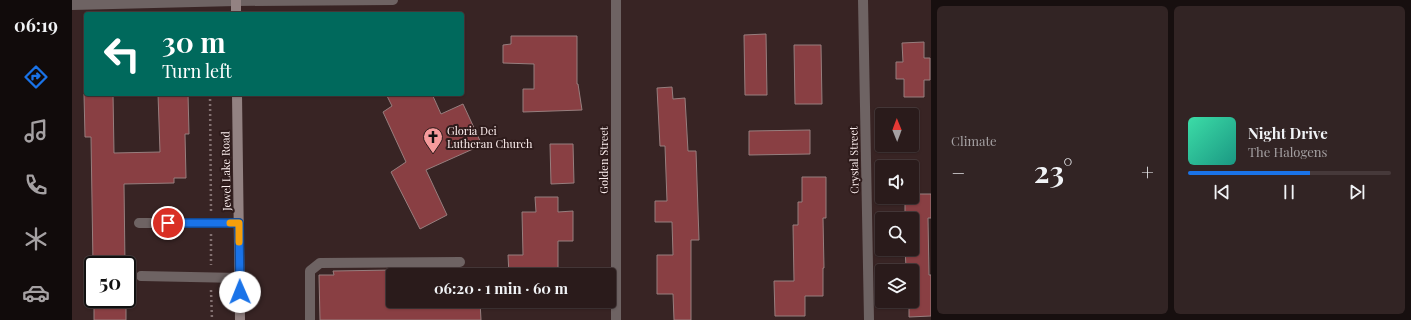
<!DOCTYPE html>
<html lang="en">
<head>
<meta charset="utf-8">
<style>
	:root { --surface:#2a1b1b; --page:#322424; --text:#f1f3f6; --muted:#a5a1a3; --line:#46393a; --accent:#1a73e8 }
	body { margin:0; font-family:"Playfair Display",serif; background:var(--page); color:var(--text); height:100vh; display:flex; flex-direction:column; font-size:15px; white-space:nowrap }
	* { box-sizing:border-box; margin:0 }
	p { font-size:13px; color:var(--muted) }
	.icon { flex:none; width:22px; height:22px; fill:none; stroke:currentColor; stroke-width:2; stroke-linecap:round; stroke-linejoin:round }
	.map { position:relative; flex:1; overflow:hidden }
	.panel { display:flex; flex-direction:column; gap:6px; padding:6px; background:#170f0f; width:480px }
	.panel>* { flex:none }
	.guide { position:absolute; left:12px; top:12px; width:380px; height:84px; border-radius:4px; box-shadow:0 1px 3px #0004,0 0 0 1px var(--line); background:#00695c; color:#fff; overflow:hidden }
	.needle { width:26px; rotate:359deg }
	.tools { position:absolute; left:803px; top:108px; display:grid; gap:8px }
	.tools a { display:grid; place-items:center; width:44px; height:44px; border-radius:4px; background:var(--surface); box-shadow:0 1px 3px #0004,0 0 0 1px var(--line); font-size:20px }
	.speed { position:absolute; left:12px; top:256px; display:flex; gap:8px; font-size:20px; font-weight:700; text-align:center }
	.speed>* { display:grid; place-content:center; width:52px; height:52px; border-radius:50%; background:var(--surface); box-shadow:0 1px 3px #0004,0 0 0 1px var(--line); line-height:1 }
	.speed .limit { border:2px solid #111; border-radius:6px; background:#fff; color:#111 }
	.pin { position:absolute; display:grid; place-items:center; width:34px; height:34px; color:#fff; margin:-17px; border:2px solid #fff; border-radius:50%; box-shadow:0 1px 4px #0007 }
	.me { position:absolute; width:44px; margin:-22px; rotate:359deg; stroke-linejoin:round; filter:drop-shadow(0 0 3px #0008) }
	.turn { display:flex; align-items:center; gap:14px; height:84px; padding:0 12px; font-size:18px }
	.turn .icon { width:52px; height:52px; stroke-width:2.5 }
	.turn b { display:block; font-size:28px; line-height:34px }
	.big { font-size:30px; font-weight:700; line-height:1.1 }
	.panel .widget { flex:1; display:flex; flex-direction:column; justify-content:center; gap:6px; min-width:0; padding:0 14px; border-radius:6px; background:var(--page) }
	.song { display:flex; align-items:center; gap:12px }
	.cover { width:48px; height:48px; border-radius:6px; background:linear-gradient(135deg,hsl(160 70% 55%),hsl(170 70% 35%)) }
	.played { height:4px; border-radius:2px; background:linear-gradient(90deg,var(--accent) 60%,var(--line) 60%) }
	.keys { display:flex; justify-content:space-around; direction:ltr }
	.heat { display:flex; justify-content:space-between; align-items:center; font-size:22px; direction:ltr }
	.panel .tiles { flex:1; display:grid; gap:6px; grid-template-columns:repeat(2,1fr) }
	.trip { position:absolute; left:314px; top:268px; width:230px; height:40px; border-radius:4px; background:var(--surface); box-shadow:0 1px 3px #0004,0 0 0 1px var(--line); font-weight:700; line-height:40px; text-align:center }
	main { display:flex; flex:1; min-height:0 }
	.menu { display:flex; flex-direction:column; width:72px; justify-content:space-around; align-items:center; background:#110b0b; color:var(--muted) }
	.menu .icon { width:28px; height:28px }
	.menu .selected { color:var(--accent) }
	.menu b { font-size:18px; color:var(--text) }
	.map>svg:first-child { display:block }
</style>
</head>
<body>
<main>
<nav class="menu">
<b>06:19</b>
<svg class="icon selected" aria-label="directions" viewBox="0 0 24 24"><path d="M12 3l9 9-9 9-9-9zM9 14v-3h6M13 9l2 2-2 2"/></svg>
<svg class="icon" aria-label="music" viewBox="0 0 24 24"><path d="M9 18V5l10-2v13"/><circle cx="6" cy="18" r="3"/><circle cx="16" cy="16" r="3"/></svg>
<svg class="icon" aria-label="phone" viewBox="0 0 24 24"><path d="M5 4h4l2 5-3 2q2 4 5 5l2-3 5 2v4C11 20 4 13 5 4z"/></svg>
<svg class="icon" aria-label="climate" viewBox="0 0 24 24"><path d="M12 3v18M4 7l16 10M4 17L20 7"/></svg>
<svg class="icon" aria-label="car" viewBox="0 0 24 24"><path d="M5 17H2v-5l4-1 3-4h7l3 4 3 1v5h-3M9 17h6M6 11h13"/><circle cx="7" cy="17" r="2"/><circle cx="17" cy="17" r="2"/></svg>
</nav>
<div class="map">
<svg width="859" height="320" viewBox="0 0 859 320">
	<rect width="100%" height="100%" fill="#382424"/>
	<path fill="#893f43" stroke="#977e7e" d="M694,34l1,61h-22l-1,-60z
		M439,36h66v48h1l4,26 -59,2v-23h11v-25l-31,-1v-18l8,-1z
		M852,42v16h6v22h-6v17h-20v-18h-8v-17h7l-1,-19z
		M722,45h27l1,59h-27z
		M600,87l1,12 12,-1 3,53h8l3,89h-8v80h-17l-1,-26h-16v-39h16l-1,-33h-17v-21h12l-2,-55h-5l-3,-58z
		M12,94h29l1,59 46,-1 -2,-58h30l1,40h-4l1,44h-12v5l-50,1 1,81h-32l-2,-128h-6z
		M314,94h46l9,20 22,-10 19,41 -56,25 21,45 -27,14 -29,-57 15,-10 -23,-50 9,-6z
		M738,130v24l-61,1v-24z
		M478,144h23l1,39 -23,1z
		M730,177h24v41h-3l1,50h-1v28h-18v20h-30l-1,-35h20l-1,-56h5v-23h4z
		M840,194h19v24h-3l1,57h2v41l-22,1v-16h3v-34h-6l-1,-18h7v-31h-7v-21h7z
		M463,197h23v15l15,-1v30h-15v34h-49l-1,-20h15l-1,-43h14z
		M321,270v31h87l1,19h-161l-1,-45h15l-1,-4z
		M22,299h32v21h-32z"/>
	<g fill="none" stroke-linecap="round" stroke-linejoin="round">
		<path stroke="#827070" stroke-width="2.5" stroke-dasharray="2 3" stroke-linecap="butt" d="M138,94l1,117
			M139,234v31
			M139,290l1,30"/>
		<path stroke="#6e6363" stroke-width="10" d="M67,223h100
			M69,276l99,2
			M238,320v-49l10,-8 140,-1"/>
		<path stroke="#6e6363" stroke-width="10" d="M544,0v320
			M791,0l6,320
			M0,5l164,-4 157,-1"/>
		<path stroke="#938282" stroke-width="10" d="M164,0v14
			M165,94l3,226"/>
	</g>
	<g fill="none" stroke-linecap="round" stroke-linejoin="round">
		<defs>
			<path id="route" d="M96,223h71l1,69"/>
		</defs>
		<use href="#route" stroke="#114b97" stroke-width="10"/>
		<use href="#route" stroke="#1a73e8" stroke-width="7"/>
		<path stroke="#f59e0b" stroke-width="7" d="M158,223h9v19"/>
	</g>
	<defs>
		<symbol id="church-pin" viewBox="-11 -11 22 30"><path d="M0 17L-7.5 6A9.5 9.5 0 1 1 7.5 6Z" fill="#f59b9c" stroke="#2e1b1b"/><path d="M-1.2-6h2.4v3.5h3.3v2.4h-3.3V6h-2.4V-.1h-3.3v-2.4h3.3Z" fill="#111"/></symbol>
	</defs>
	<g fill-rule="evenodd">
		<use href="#church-pin" x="350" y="126" width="22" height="30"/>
	</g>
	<g text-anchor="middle" stroke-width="4" stroke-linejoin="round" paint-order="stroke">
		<g font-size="11" fill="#fef0f0" stroke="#2e1b1b" text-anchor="start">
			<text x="375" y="135">Gloria Dei<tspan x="375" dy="13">Lutheran Church</tspan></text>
		</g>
		<g font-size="11" fill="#fef0f0" stroke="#2e1b1b">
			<text transform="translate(532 160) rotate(-90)" y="4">Golden Street</text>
			<text transform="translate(782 160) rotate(-91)" y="4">Crystal Street</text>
			<text transform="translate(154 171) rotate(-91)" y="4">Jewel Lake Road</text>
		</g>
	</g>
</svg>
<div class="tools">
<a><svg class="needle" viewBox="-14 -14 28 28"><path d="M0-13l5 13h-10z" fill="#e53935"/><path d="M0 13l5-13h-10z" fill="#a5a1a3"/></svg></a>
<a><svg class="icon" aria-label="sound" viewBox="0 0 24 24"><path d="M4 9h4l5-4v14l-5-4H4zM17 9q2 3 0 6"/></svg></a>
<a><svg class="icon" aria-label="search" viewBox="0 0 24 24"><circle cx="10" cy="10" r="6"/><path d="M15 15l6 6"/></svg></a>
<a><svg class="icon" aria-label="layers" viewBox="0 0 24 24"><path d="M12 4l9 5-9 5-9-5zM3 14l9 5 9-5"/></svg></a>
</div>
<div class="speed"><div class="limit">50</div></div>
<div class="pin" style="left:96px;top:223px;background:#d93025"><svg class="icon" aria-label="arrive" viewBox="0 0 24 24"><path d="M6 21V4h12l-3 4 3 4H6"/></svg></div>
<svg class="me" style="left:168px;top:292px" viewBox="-20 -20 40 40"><circle r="19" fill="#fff"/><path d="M0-13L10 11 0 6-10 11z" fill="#1a73e8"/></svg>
<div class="trip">06:20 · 1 min · 60 m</div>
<div class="guide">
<div class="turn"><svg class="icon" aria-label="left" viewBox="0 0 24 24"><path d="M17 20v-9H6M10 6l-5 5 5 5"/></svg><div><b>30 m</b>Turn left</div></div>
</div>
</div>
<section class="panel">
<div class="tiles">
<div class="widget"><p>Climate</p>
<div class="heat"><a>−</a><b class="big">23°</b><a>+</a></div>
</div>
<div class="widget">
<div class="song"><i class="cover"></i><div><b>Night Drive</b><p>The Halogens</p></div></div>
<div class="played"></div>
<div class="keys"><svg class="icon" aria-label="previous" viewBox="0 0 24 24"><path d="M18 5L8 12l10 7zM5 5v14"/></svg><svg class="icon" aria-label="pause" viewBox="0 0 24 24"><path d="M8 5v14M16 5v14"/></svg><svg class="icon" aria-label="next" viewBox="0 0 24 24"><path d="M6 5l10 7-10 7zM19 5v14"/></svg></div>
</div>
</div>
</section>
</main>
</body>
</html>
